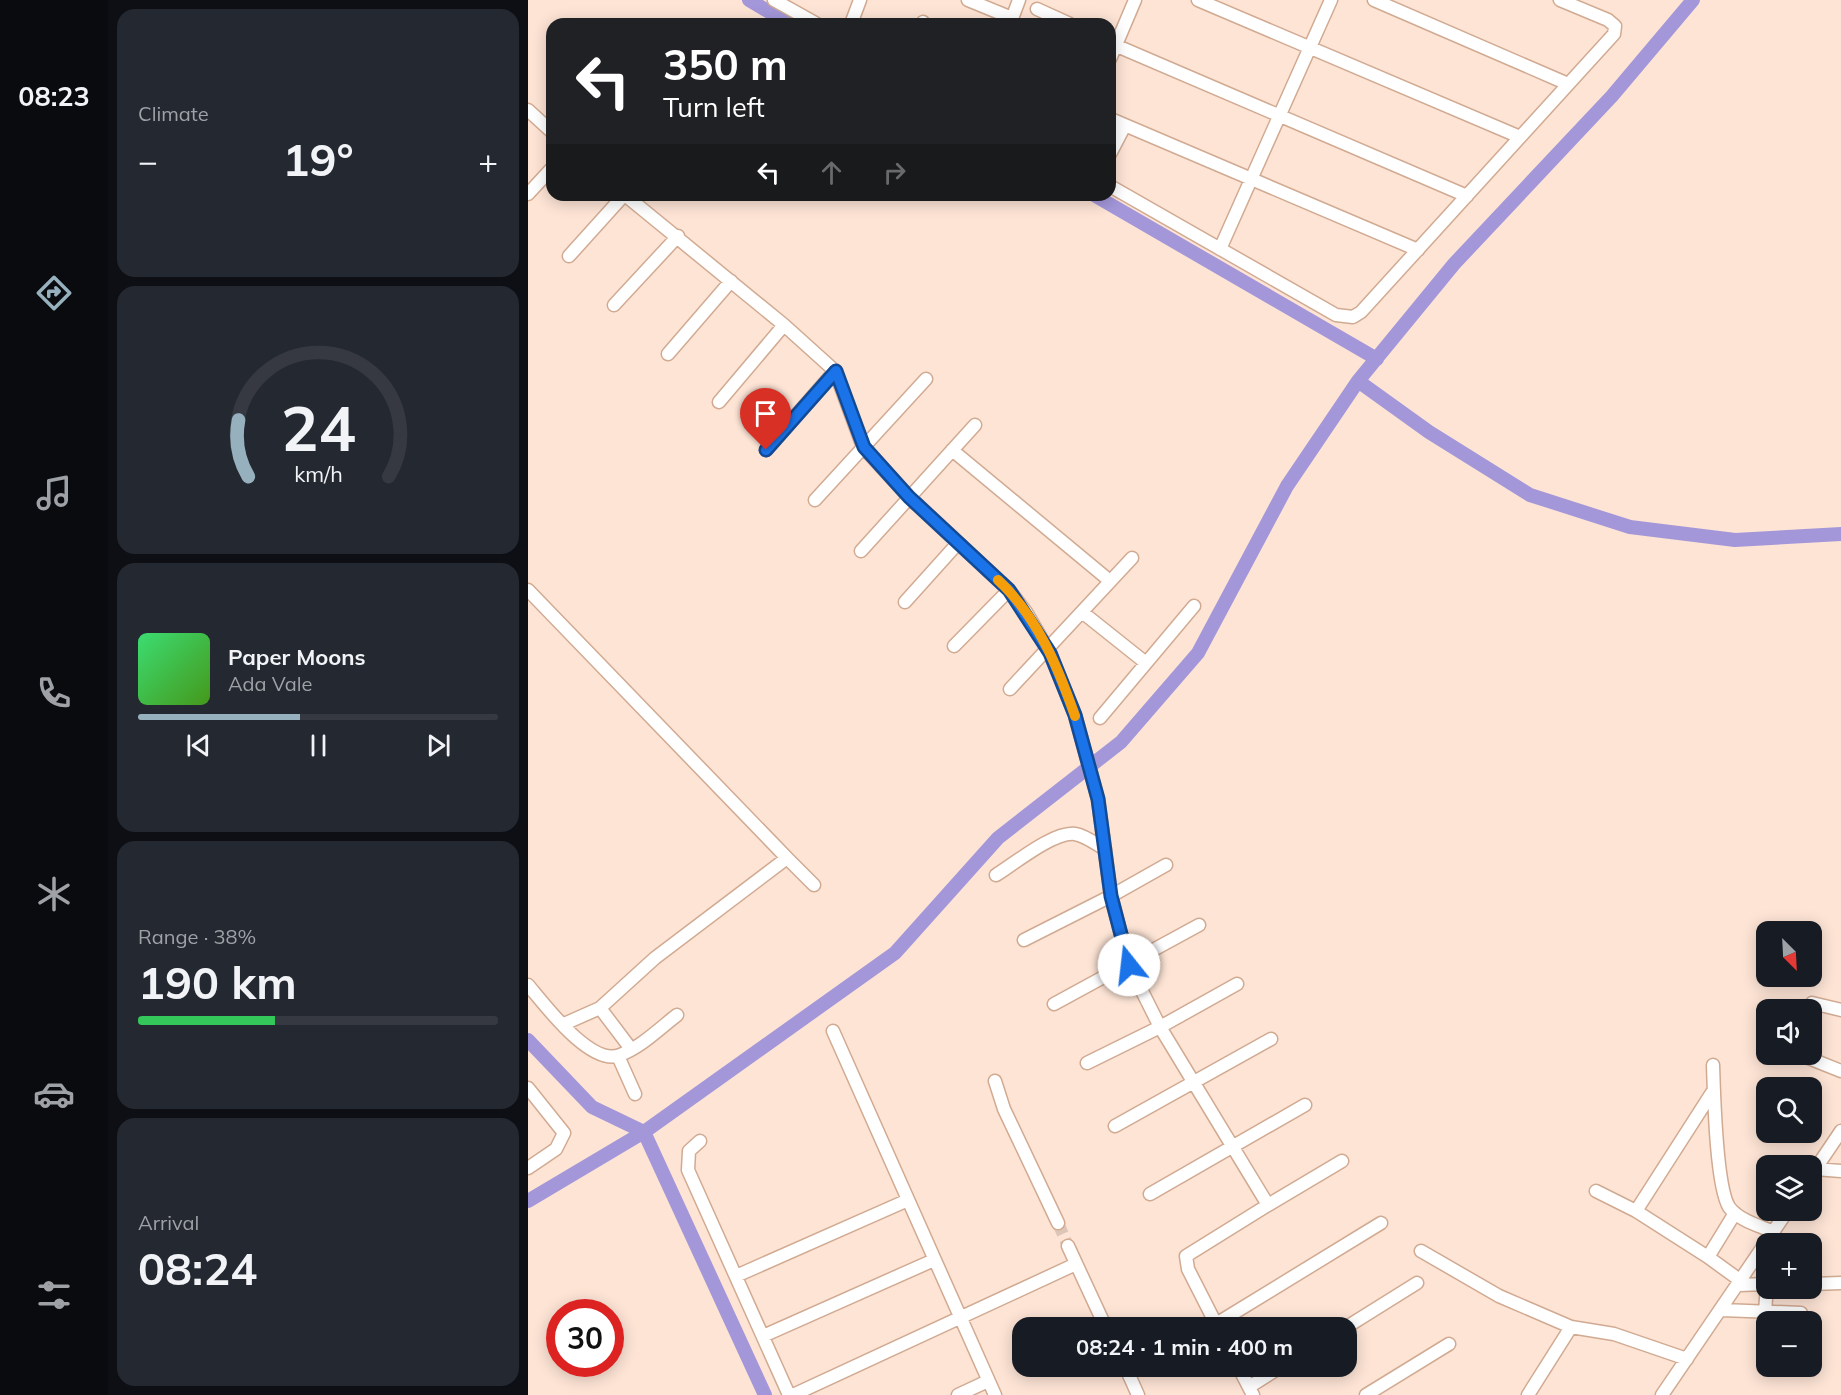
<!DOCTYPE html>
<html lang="en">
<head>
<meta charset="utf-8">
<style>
	:root { --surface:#171b24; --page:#242831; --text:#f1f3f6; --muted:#9ea1a6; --line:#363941; --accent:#96b0bd }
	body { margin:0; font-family:Mulish,sans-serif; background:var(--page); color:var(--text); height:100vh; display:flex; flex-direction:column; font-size:22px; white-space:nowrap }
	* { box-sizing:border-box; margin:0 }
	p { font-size:20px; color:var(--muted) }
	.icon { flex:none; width:33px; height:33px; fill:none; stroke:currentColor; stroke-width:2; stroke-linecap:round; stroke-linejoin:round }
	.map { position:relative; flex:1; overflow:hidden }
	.sheet { display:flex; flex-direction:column; gap:9px; padding:9px; background:#0d0f14; width:420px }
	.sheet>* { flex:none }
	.top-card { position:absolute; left:18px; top:18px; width:570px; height:183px; border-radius:18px; box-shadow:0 3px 15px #0003; background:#202124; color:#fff; overflow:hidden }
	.needle { width:39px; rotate:156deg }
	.fabs { position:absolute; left:1228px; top:921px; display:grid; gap:12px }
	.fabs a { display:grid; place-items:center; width:66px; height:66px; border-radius:12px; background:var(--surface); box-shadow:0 3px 15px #0003; font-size:30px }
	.speed { position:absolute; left:18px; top:1299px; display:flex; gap:12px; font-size:30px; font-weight:700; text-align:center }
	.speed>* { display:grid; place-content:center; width:78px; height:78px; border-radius:50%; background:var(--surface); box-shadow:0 3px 15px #0003; line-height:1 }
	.speed .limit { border:9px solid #d22; background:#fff; color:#111 }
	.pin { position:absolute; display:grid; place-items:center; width:51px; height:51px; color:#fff; margin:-62px -26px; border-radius:50% 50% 50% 0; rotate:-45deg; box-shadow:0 0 6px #0007 }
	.pin .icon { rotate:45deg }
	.me { position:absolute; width:66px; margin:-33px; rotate:344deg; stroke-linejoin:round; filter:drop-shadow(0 0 4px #0008) }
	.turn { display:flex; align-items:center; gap:21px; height:126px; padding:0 18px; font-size:27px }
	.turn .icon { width:78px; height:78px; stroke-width:2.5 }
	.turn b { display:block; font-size:42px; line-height:51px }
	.lanes { display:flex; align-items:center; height:57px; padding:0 18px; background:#0003; justify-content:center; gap:30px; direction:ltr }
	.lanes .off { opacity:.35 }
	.big { font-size:45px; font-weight:700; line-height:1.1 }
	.sheet .tile { flex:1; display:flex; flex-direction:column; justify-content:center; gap:9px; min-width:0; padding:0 21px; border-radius:18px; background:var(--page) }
	.sheet .dial { align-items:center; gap:0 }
	.dial svg { height:156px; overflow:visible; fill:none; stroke:var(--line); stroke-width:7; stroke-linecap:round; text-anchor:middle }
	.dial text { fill:var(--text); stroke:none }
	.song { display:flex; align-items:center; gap:18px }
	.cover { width:72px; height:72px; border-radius:9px; background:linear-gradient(135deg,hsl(140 70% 55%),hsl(100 70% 35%)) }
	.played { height:6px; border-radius:3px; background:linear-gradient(90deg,var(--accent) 45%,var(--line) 45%) }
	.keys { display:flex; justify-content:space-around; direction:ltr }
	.heat { display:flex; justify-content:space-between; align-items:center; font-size:33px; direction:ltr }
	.charge { height:9px; border-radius:4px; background:linear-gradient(90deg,#34c759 38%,var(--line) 0) }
	.trip { position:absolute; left:484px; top:1317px; width:345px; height:60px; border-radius:18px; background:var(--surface); box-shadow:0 3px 15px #0003; font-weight:700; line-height:60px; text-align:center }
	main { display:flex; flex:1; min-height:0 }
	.menu { display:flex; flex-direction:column; width:108px; justify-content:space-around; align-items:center; background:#090b0e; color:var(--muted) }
	.menu .icon { width:42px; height:42px }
	.menu .on { color:var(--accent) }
	.menu b { font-size:27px; color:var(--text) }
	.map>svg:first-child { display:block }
</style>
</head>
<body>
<main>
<nav class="menu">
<b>08:23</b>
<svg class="icon on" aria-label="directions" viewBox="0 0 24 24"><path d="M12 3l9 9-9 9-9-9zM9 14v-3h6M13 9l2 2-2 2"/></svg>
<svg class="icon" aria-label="music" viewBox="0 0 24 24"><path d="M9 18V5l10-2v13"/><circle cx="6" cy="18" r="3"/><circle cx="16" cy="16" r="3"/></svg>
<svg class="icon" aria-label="phone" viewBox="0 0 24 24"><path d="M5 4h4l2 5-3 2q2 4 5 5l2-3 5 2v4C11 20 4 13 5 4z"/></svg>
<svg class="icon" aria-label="climate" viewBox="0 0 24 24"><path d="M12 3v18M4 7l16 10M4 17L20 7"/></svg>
<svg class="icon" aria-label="car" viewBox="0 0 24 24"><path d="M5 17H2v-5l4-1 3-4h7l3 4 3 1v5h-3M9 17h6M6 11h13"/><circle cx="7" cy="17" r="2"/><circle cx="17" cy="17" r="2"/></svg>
<svg class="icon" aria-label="filters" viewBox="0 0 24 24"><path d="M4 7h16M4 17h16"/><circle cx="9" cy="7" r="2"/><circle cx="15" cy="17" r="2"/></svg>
</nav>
<section class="sheet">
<div class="tile"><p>Climate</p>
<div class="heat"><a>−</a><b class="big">19°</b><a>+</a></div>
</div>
<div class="tile dial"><svg viewBox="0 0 100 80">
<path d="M14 69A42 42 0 1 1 86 69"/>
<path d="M14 69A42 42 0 0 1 9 40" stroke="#96b0bd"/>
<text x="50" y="56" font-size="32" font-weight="700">24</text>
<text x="50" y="72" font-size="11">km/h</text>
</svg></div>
<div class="tile">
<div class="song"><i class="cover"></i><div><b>Paper Moons</b><p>Ada Vale</p></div></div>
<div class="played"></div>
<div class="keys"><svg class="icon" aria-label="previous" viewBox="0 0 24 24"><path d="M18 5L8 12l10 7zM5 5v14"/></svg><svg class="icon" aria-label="pause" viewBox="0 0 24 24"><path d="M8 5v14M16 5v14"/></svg><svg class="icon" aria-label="next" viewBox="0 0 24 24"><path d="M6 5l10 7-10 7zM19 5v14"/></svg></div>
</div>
<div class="tile"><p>Range · 38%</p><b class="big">190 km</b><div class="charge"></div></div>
<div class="tile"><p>Arrival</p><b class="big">08:24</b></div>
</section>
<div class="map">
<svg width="1313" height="1395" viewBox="0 0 1313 1395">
	<rect width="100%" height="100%" fill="#fde4d5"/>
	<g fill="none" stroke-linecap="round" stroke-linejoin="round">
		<path stroke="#a397d9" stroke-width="14" d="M221,0l41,24
			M566,195l283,164
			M830,381l71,51 101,63 100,32 105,13 106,-6
			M0,1040l64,67 52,25 121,263
			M0,1201l116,-69 251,-179 103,-115 123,-96 77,-89 89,-167 71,-105 96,-117 158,-168 81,-96"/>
		<path stroke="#ddc5b7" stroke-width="12" stroke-dasharray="12 6" stroke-linecap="butt" d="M530,1223l10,23"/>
		<defs>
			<path id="minor" d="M246,0l43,24
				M440,0l44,18
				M670,0l322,137
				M846,0l194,84
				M509,9l33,15
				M323,24l9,-24
				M394,24l1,-2
				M482,24l9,-24
				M582,43l357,153
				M582,59l25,-59
				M0,110l24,22
				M585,120l305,130
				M582,154l12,-23 -9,-11
				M582,186l226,129 17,2 8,-5 253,-278 1,-8 -7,-6 -48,-20
				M0,194l24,-26
				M97,195l159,130 51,46 28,76 46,50 100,93 17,22 24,41 25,62 23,84 13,97 18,69 31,62 108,178 -82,51 2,13 30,59
				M692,249l111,-249
				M41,256l55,-61
				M86,305l64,-69
				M140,354l63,-73
				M191,402l65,-77
				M238,450l69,-79
				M424,450l158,131
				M287,500l111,-121
				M333,551l114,-126
				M0,590l259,268 -132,100 -55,50 31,41
				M377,602l53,-59
				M554,612l64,51
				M426,646l55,-56
				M482,689l122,-131
				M572,718l94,-112
				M259,858l27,27
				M468,875c18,-11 58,-44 79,-41 11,2 21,10 30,15
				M496,940l87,-44 55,-31
				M0,985c17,20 63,82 92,70 21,-8 39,-26 57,-40
				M1284,1003l29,7
				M526,1004l145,-79
				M36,1024l36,-16
				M305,1031l162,364
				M90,1056l17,38
				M1278,1057l35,14
				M559,1063l73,-36 77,-43
				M1185,1065c1,29 3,121 16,142 9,13 31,19 45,25
				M467,1081l9,28 54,114
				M0,1088l36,45 -8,16 -28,19
				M587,1126l156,-87
				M172,1141l-11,10 -1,19 101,225
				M1287,1169l26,2
				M1284,1174l29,-43
				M1068,1191l40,20 77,-120
				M622,1194l155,-89
				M740,1205l74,-44
				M1108,1211l72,46
				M1207,1213l-27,44 33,24
				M540,1246l38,82
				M893,1251l78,45 72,31 43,7 73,25
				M208,1276l172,-76
				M1284,1284l29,-1
				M1211,1285l28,-1
				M1194,1310l79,3
				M1237,1312l2,-27
				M688,1324l165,-101
				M817,1328l72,-45
				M235,1336l171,-76
				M597,1366l13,29
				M710,1366l15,29
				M721,1387l33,-21
				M265,1395l283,-131
				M430,1395l30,-14
				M838,1395l83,-51
				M1000,1395l43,-68
				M1134,1395l126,-185"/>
		</defs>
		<use href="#minor" stroke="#d1aa92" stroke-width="15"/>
		<use href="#minor" stroke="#fff" stroke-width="12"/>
	</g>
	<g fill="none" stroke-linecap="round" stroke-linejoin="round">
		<defs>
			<path id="route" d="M238,450l70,-79 28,76 45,50 100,93 41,63 25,62 23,84 13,97 18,69"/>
		</defs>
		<use href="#route" stroke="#114b97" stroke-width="15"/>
		<use href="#route" stroke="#1a73e8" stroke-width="10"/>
		<path stroke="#f59e0b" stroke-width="10" d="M470,580c39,36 60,87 77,136"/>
	</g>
</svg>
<div class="fabs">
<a><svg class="needle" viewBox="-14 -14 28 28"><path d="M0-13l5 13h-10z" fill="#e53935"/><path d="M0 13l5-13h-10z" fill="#9ea1a6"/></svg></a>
<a><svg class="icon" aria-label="sound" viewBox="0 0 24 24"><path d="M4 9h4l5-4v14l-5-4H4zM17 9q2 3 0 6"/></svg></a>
<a><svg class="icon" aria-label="search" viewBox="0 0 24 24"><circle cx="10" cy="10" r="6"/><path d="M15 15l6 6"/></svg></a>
<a><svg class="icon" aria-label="layers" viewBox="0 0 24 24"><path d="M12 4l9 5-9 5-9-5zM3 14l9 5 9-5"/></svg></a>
<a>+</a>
<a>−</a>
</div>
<div class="speed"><div class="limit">30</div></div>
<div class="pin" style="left:238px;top:450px;background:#d93025"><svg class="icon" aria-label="arrive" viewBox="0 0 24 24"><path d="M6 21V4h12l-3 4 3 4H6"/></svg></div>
<svg class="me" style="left:601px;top:965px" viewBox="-20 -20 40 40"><circle r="19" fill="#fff"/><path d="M0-13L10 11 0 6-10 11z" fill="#1a73e8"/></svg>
<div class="trip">08:24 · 1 min · 400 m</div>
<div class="top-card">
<div class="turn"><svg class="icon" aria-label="left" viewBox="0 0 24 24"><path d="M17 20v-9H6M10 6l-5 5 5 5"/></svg><div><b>350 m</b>Turn left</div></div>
<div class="lanes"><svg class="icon" aria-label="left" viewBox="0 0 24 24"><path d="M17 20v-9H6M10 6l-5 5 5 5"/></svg><svg class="icon off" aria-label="ahead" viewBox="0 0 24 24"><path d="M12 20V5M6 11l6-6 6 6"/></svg><svg class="icon off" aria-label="right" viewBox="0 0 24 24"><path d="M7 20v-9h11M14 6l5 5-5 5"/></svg></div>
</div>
</div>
</main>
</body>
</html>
